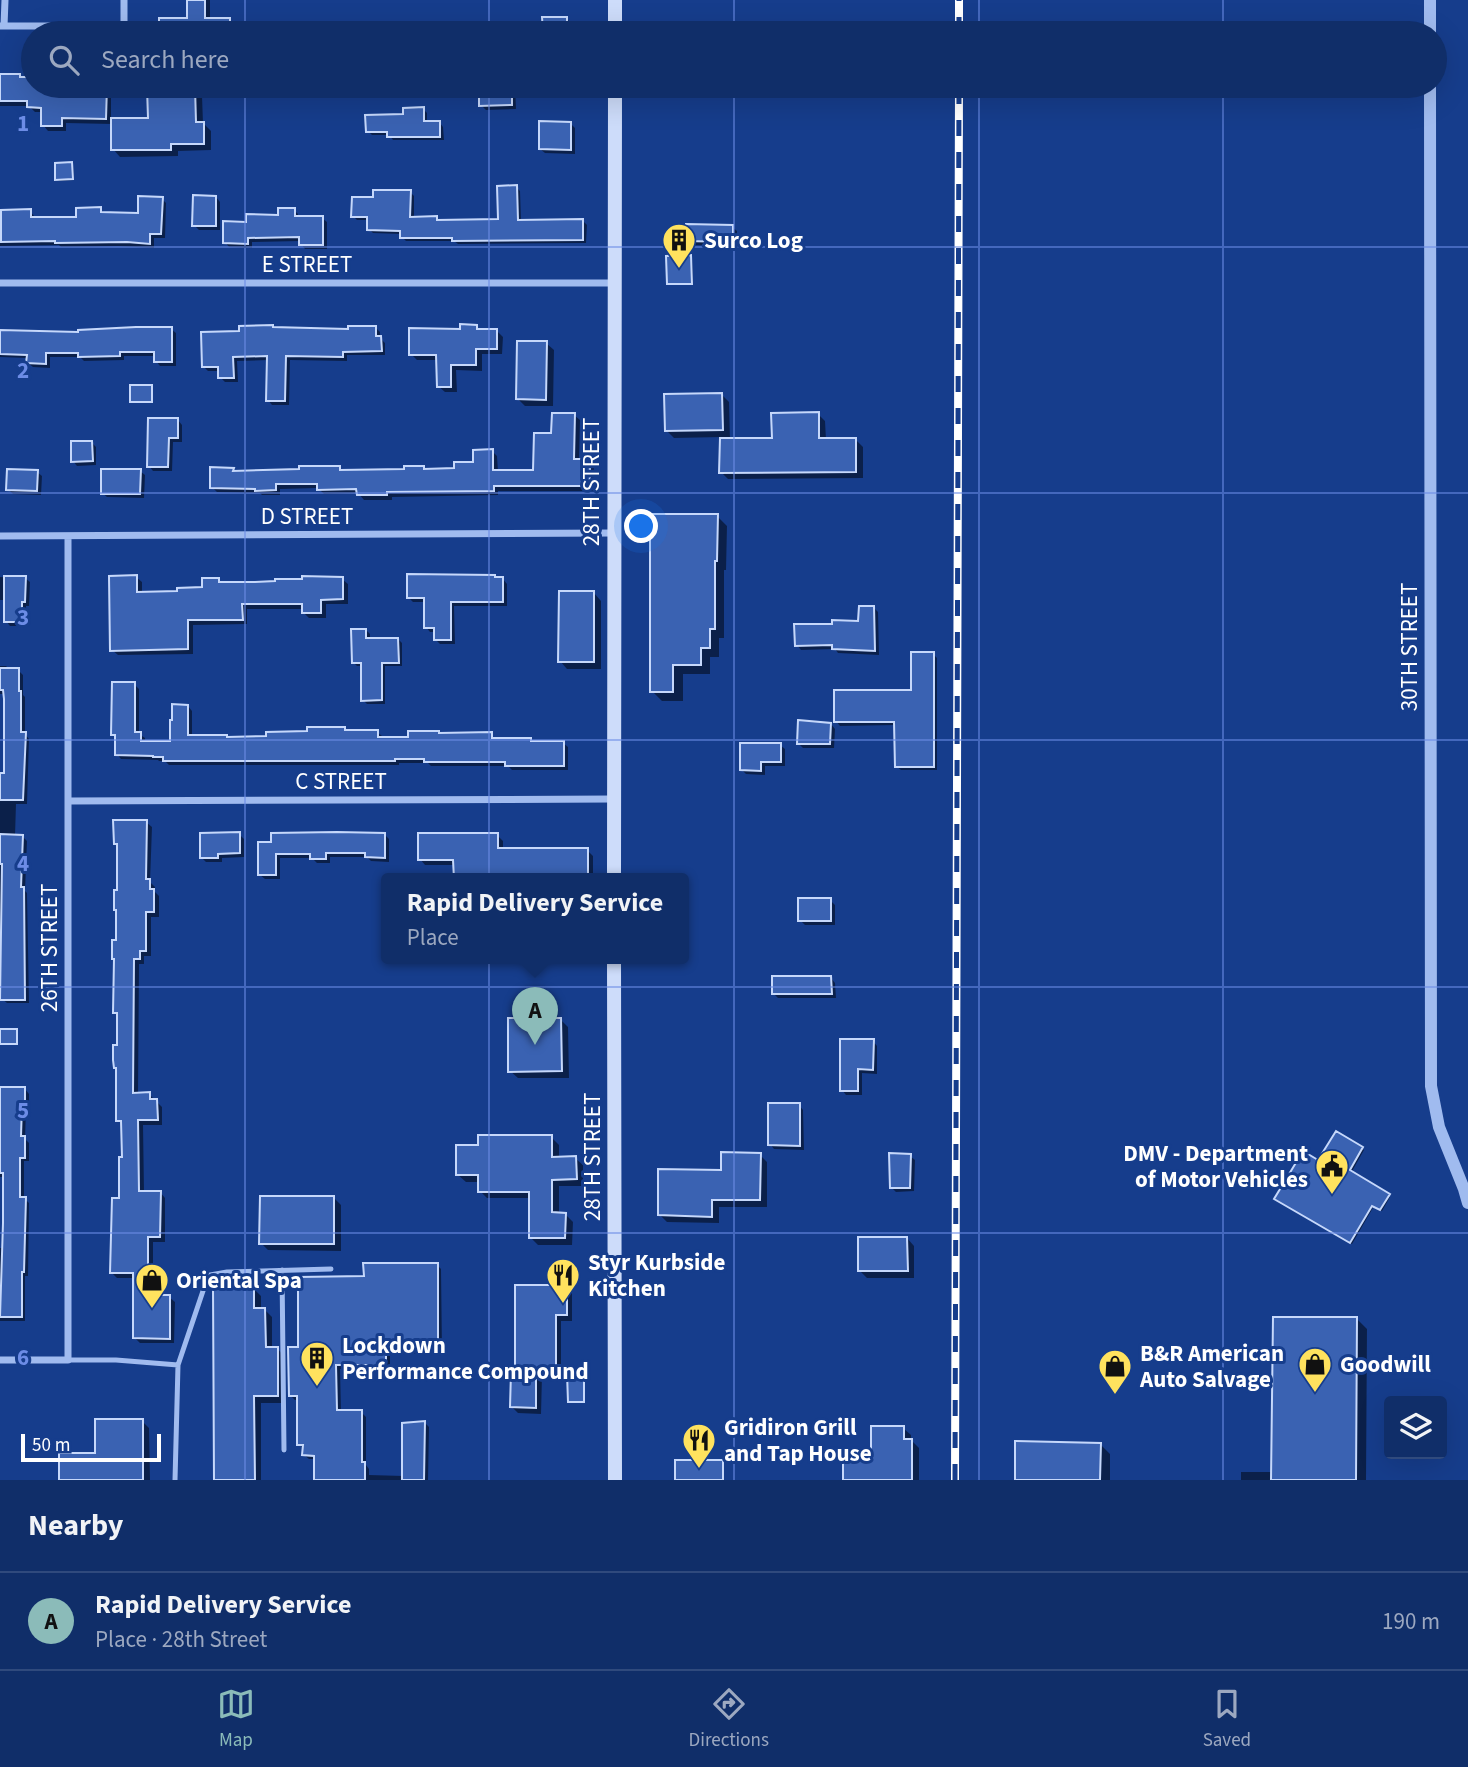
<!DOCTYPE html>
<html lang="en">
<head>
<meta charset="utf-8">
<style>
  body { margin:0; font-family:"Source Sans 3",sans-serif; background:#1e3a71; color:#f1f3f6 }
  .controls { position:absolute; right:21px; bottom:21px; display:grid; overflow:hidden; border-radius:7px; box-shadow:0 7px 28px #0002 }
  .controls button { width:63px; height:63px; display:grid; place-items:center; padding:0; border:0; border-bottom:2px solid #304a7d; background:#102e69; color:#f1f3f6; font:35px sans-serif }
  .scale { position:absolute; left:21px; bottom:18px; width:140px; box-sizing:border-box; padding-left:7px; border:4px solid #fff; border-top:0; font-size:19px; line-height:24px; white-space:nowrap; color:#fff; -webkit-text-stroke:5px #163d8c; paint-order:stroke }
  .you { position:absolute; left:642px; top:527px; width:24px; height:24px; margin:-18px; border:5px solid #fff; border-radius:50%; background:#1a73e8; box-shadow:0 0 0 10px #1a73e833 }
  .badge { display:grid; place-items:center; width:46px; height:46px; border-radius:50%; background:#8bbbb9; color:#111; font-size:23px; font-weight:700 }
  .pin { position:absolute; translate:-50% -58px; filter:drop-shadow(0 2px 4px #0008) }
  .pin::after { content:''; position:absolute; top:37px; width:24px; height:21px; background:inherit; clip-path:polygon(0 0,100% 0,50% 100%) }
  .popup { position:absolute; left:381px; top:873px; width:308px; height:91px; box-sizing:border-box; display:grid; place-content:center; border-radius:7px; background:#102e69; filter:drop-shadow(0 2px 5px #0005); font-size:23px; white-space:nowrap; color:#9ca8c0 }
  .popup b { font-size:26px; color:#f1f3f6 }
  .popup::after { content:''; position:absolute; left:50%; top:100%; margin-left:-14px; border:14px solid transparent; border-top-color:#102e69 }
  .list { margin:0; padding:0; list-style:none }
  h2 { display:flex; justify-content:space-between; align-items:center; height:91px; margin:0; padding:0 28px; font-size:30px }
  h2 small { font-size:23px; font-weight:400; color:#9ca8c0 }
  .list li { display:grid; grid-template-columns:46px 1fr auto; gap:21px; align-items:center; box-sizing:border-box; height:98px; padding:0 28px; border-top:2px solid #304a7d }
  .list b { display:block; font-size:26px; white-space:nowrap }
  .list p { margin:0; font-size:23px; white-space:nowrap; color:#9ca8c0 }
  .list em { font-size:23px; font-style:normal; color:#9ca8c0 }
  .icon { flex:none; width:38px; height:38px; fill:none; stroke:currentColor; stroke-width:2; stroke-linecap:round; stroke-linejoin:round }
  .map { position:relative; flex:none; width:1468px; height:1480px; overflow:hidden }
  .search { position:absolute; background:#102e69; box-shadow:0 7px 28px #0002; left:21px; right:21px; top:21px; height:77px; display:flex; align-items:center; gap:18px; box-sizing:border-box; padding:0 24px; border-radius:38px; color:#9ca8c0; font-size:26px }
  .sheet { height:189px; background:#102e69 }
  nav { display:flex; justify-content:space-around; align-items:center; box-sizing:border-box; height:98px; border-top:2px solid #304a7d; background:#102e69; font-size:19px; color:#9ca8c0 }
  nav a { display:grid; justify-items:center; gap:4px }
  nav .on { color:#8bbbb9 }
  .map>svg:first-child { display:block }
  .shadow { fill:#0007 }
  .building { fill:#3a62b2; stroke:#c6d8fb; stroke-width:2 }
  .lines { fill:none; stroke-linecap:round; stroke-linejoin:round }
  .service { stroke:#a0bbef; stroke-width:5 }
  .minor { stroke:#a0bbef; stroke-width:7 }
  .tertiary { stroke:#a0bbef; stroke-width:12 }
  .secondary { stroke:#cddcfa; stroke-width:14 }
  .rail-casing { stroke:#fff; stroke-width:8 }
  .rail { stroke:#163d8c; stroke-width:5; stroke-dasharray:16; stroke-linecap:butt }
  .grid { fill:none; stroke:#6c8ce6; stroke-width:2; stroke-opacity:0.55 }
  .labels { text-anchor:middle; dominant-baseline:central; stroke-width:6; stroke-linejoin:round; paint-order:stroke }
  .poi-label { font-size:23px; font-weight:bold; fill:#fff; stroke:#163d8c; text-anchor:start }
  .street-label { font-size:23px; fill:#fff; stroke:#163d8c }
  .grid-label { font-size:23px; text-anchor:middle; font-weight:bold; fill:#6c8ce6; stroke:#163d8c; stroke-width:6; stroke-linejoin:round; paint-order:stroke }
</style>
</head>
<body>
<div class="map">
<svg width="1468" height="1480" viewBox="0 0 1468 1480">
  <rect width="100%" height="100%" fill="#163d8c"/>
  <path class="shadow" d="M 188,0 L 210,0 L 210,20 L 229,20 L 235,26 L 235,28 L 281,27 L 286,32 L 381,33 L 381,28 L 410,29 L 415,33 L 160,33 L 160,20 L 189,20 Z
    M 566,18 L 571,23 L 571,33 L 544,33 L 544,19 Z
    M 447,29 L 504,30 L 508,33 L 447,33 Z
    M 0,76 L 19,76 L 22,78 L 33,79 L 33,86 L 111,86 L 111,120 L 150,119 L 195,89 L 202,96 L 203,123 L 211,131 L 211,150 L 178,151 L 178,156 L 120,157 L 113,149 L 112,124 L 66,123 L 66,131 L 48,131 L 43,125 L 43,112 L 35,112 L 29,106 L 0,106 Z
    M 481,86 L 515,86 L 516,109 L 486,110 L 481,105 Z
    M 423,109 L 427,113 L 427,123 L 440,123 L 443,127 L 444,140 L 393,140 L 389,135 L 372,135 L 368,131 Z
    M 570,123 L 575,128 L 575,154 L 545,153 L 540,149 Z
    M 71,164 L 73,166 L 74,180 L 59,181 L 57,179 Z
    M 516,187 L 520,191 L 521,221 L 583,221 L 587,225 L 586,243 L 458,244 L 454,241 L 406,241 L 402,237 L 402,234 L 373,233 L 369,229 L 369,220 L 357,220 L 353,216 L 375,199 L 410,192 L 414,196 L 414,218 L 436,218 L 440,222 L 500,220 Z
    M 216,197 L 220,202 L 220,230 L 199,230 L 194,225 Z
    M 162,199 L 166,203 L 165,238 L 154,238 L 154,248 L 118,246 L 61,247 L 59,245 L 0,246 L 0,212 L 30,211 L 34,216 L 35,219 L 77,218 L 100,209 L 105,214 L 139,215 Z
    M 294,210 L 298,214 L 298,218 L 322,218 L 327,222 L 327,249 L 305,249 L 301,244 L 301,241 L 252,242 L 252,248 L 229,247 L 225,242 L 248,224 L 280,216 Z
    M 732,227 L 737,231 L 737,246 L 692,245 L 687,241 Z
    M 690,257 L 692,259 L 693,285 L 670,285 L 669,284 Z
    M 476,326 L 480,331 L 497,331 L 503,337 L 502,354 L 482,354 L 482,371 L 456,370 L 457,392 L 445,392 L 438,386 L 438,360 L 417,360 L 411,354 Z
    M 375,327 L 380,332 L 380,338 L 385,343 L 385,355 L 347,355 L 347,361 L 290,360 L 289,405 L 272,405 L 268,400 L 268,360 L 237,361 L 238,382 L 225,382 L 220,377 L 220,371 L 208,371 L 203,366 L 203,334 L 350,331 Z
    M 171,329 L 176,333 L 176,366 L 160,366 L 156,361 L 156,356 L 124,356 L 124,360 L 84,361 L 80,357 L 50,357 L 50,368 L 33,367 L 28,363 L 28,358 L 0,357 L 0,332 L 79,333 Z
    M 546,343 L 554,350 L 553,406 L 525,406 L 518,399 Z
    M 151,387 L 153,388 L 153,403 L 134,403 L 132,401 Z
    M 721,394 L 729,402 L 730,440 L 774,440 L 818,414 L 825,421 L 826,440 L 856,440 L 863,447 L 863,478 L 728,479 L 721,472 L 722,437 L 674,438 L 666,430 Z
    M 574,415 L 580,420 L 579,461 L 589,461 L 594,466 L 594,491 L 498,491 L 498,495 L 392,497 L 392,500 L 364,500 L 358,493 L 324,494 L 318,488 L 280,489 L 280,495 L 262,495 L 260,493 L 217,492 L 212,487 L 233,470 L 236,473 L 339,467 L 344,472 L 423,468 L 426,471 L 456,470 L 475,463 L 492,451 L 497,456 L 498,472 L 535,472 L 553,435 Z
    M 178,420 L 182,425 L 182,442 L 173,442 L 172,471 L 153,471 L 149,466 Z
    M 92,443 L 96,447 L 96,465 L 77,466 L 73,461 Z
    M 140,471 L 145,475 L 144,498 L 107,497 L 102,493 Z
    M 37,472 L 42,476 L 41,495 L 13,494 L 8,489 Z
    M 717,516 L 727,526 L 726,570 L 724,570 L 724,638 L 719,638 L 719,657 L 710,657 L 710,674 L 683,674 L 683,701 L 662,701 L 652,691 Z
    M 0,577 L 25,578 L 30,582 L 29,606 L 26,606 L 26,626 L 10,626 L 6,621 L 6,600 L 0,600 Z
    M 136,577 L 142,582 L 142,594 L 204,589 L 218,580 L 222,584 L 342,579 L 348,584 L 348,604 L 326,604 L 326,618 L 309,618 L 304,613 L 304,609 L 247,609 L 247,624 L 193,625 L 193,654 L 118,655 L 112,650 Z
    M 503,579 L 507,584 L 507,606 L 454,606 L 455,644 L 440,644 L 436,640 L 436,632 L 430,632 L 426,627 L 426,602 L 413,602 L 408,597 Z
    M 594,593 L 601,601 L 601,669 L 567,669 L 560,661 Z
    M 874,608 L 878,612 L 879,655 L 838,653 L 835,649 L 801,650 L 797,645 L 834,626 L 860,623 Z
    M 366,630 L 370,634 L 370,640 L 398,639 L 402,643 L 402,666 L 385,666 L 385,704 L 367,704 L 363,700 L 363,666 L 357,666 L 353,662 Z
    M 933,654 L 937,658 L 937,770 L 901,770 L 896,766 L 896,725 L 840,726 L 836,721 L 913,692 Z
    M 0,666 L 6,666 L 10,670 L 18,670 L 23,675 L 23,695 L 25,697 L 25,734 L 29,739 L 27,804 L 16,804 L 15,836 L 22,836 L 27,841 L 25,891 L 27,893 L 29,1003 L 7,1003 L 2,999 L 0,952 L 0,775 L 5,775 L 5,694 L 0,694 Z
    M 134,684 L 139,689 L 139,734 L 145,738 L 145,743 L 171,743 L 188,706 L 192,711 L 192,736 L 228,739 L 267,738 L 344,729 L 347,732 L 377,732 L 382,736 L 382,739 L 410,739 L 439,733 L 441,735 L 491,734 L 495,739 L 531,740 L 534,743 L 563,743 L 568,747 L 568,770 L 512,770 L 508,766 L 431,766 L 428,763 L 399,763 L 399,765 L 169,765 L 165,761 L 159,761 L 158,760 L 121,759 L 117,754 L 117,738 L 113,734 Z
    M 831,724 L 835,729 L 834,748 L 803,748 L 798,743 Z
    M 780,745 L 785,749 L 785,766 L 765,766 L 765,775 L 746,774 L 742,770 Z
    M 146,822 L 152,827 L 150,882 L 155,887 L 155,892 L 159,896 L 159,917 L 151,917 L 151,956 L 144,956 L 144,964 L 139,964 L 138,1094 L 149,1094 L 162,1107 L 162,1125 L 143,1125 L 144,1192 L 160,1192 L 165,1198 L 165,1242 L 153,1242 L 153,1297 L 169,1297 L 175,1302 L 174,1343 L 140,1343 L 135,1338 L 135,1278 L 117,1278 L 111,1272 L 124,1159 L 123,1125 L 118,1120 L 117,1069 L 115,1067 L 119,1047 L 118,1016 L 115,1013 L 118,942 L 119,847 L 115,843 Z
    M 239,834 L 244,839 L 244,857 L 222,858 L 222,862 L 206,862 L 201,857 Z
    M 385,835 L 389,839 L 389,862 L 371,861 L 367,857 L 330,857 L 330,863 L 317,863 L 312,858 L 280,858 L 280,879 L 265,879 L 260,875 L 260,843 Z
    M 497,835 L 503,841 L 503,850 L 587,850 L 593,856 L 593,879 L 455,879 L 455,865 L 425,865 L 420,859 Z
    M 830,900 L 835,905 L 835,925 L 805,925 L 800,920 Z
    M 831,978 L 835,983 L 836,998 L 778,998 L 773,993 Z
    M 561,1020 L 568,1027 L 569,1078 L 518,1078 L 510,1071 Z
    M 873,1041 L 877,1046 L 877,1074 L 862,1073 L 862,1095 L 846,1095 L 842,1090 Z
    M 25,1089 L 29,1094 L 29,1109 L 26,1109 L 25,1139 L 29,1143 L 29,1161 L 24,1161 L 24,1198 L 29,1203 L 28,1276 L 25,1276 L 25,1321 L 0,1321 L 0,1248 L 4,1248 L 5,1177 L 0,1177 L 0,1110 Z
    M 799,1105 L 803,1110 L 804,1150 L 774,1149 L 770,1144 Z
    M 1336,1133 L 1364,1150 L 1351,1173 L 1390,1197 L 1382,1211 L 1374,1206 L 1352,1244 L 1278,1201 L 1319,1163 Z
    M 551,1137 L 559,1145 L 559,1158 L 575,1158 L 583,1165 L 583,1186 L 559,1186 L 559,1214 L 565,1214 L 573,1222 L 572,1245 L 538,1245 L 530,1237 L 531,1198 L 487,1198 L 480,1191 L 480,1182 L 466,1182 L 458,1175 L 480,1146 Z
    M 760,1155 L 767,1162 L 767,1207 L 719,1207 L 719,1223 L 667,1222 L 660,1215 L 723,1171 Z
    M 910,1156 L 915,1160 L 914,1191 L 896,1192 L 891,1187 Z
    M 334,1198 L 341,1205 L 341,1251 L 268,1250 L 261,1243 Z
    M 907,1238 L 914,1246 L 914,1278 L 867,1278 L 860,1271 Z
    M 437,1265 L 441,1269 L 442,1353 L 390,1354 L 390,1369 L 340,1369 L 341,1412 L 361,1412 L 366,1417 L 366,1465 L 369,1469 L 369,1475 L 404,1476 L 425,1423 L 429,1427 L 428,1480 L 316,1480 L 316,1459 L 309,1459 L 304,1455 L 304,1449 L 299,1444 L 299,1400 L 295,1400 L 290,1395 L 299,1348 L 365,1278 Z
    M 566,1286 L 572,1293 L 572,1321 L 561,1321 L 561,1376 L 542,1376 L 541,1414 L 518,1413 L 512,1407 L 517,1374 Z
    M 253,1288 L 261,1296 L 261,1310 L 265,1310 L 272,1317 L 272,1348 L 277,1348 L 284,1356 L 285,1403 L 261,1403 L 261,1480 L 216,1480 Z
    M 1357,1319 L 1367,1329 L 1366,1480 L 1241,1480 L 1241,1472 L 1273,1472 Z
    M 583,1374 L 585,1376 L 585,1403 L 571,1403 L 569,1401 Z
    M 142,1421 L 149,1428 L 150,1480 L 60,1480 Z
    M 903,1428 L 911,1435 L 911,1440 L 919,1448 L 919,1480 L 845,1480 L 872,1458 Z
    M 1100,1444 L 1110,1454 L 1110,1480 L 1016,1480 Z"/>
  <path class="building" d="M 187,0 L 205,0 L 205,18 L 230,18 L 230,33 L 159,33 L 159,18 L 187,18 Z
    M 542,17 L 567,17 L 567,33 L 543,33 Z
    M 0,74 L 20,74 L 20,77 L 33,77 L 33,86 L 107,86 L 106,119 L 62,118 L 62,126 L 41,126 L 41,108 L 27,107 L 27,101 L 0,101 Z
    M 479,86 L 512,86 L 512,105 L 479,106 Z
    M 195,87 L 196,122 L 204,122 L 204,144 L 171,144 L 171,150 L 111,150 L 111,118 L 148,118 L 147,88 Z
    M 424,107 L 424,121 L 440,121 L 440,137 L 387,137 L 387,132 L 366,132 L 365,115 L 403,114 L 403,108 Z
    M 539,121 L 571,122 L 571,150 L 539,149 Z
    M 72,162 L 73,179 L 55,180 L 55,163 Z
    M 517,185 L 518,220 L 583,219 L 583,240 L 452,241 L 452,238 L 400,238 L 400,231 L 367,230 L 367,217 L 351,217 L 352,197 L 373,197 L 373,190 L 411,190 L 410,217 L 437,216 L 437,220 L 498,219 L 497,186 Z
    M 193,195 L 216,196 L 216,226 L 192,226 Z
    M 138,196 L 163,197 L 161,234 L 150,234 L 150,244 L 127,242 L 55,243 L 55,241 L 1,242 L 1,210 L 31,209 L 31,217 L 76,217 L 76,208 L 101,207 L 101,212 L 138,213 Z
    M 278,208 L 295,208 L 295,216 L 323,216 L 323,245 L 299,245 L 299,237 L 248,238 L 248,244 L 223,243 L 223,221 L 246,222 L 246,214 L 278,215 Z
    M 686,224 L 733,225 L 733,242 L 685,241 Z
    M 691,255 L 692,284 L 667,284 L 666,256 Z
    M 460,324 L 477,325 L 477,329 L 497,329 L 497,349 L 476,349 L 476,365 L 451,365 L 451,387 L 437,387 L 436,355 L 409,355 L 409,328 L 460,329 Z
    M 273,325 L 273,327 L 348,329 L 348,326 L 376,326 L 376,336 L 381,336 L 382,351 L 343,352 L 343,357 L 286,356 L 285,401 L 266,401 L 267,356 L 233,357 L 234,378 L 218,378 L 218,367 L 202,367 L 201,332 L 239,331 L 239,326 Z
    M 136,327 L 172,327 L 172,362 L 154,362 L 154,352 L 120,352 L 120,356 L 78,357 L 78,353 L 46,353 L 46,364 L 26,363 L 27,355 L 0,354 L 0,330 L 78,332 L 78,330 Z
    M 517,341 L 547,341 L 546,400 L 516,399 Z
    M 130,385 L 152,385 L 152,402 L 130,402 Z
    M 722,393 L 723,430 L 665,431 L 664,394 Z
    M 819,412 L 819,438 L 856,438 L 856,472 L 719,473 L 720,438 L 772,438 L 771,413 Z
    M 552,413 L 575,413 L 574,459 L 590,459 L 590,486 L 494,486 L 494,491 L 387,492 L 387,495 L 357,495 L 356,489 L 317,490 L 317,484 L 276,484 L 276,490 L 255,491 L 255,489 L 210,488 L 210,467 L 234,468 L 233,471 L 299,469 L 299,466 L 340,466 L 340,470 L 404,469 L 404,466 L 424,466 L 424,469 L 454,468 L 454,462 L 473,462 L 473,450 L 493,449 L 493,470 L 533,470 L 534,433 L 551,433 Z
    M 148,418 L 178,418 L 178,438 L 169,438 L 168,467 L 147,467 Z
    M 71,441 L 92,441 L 93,461 L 71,462 Z
    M 7,469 L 38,470 L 37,491 L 6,490 Z
    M 101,469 L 141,469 L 140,494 L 101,494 Z
    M 650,514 L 718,514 L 717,561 L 715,561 L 715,629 L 710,629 L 710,648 L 701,648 L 701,665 L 673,665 L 673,692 L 650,692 Z
    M 407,574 L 495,575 L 495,577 L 503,577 L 503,602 L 451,602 L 451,640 L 434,640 L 434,628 L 424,628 L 424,598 L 407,598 Z
    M 137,575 L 137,592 L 177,591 L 177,588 L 202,587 L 202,578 L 219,578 L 219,582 L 255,582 L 275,581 L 275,579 L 302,579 L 302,576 L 343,577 L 343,599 L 321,600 L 321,613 L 302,613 L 302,604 L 242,604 L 243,620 L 188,620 L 188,649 L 110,651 L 109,576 Z
    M 4,576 L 26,576 L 25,602 L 22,602 L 22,622 L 4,622 Z
    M 559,591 L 594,591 L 594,662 L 558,662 Z
    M 859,606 L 874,606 L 875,651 L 832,649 L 832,645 L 795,646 L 794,624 L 832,624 L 832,620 L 858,621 Z
    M 351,629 L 366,629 L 366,638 L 398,638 L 399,663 L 382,663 L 382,700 L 361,701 L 361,663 L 352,663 Z
    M 911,652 L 934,652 L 934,767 L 895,767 L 894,722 L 834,722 L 834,690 L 911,690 Z
    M 0,668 L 19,668 L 19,691 L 21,691 L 21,732 L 26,732 L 23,800 L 0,800 L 0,773 L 4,773 L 4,699 L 3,690 L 0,690 Z
    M 112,682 L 135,682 L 135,732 L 141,732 L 141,741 L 170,741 L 170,720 L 172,720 L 172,704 L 188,705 L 188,735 L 227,735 L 227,737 L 266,736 L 266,732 L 307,731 L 307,727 L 345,727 L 345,730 L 378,730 L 378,737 L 408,737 L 408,731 L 439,731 L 439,733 L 492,732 L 492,738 L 531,738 L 531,741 L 564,741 L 564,766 L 505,766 L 505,762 L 424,762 L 424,759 L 395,759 L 395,761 L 163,761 L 163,757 L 153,757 L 153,756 L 115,755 L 115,735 L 111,735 Z
    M 798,720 L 831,723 L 830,744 L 797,744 Z
    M 740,743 L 781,743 L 781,762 L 761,762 L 761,771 L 740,770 Z
    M 113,820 L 147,820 L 146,879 L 150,879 L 150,889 L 154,889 L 154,912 L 146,912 L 146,951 L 140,951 L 140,959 L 134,959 L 133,1093 L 150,1092 L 150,1099 L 157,1099 L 158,1120 L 138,1120 L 139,1191 L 161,1191 L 160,1237 L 148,1237 L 148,1295 L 170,1295 L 170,1339 L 133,1338 L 133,1273 L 110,1273 L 112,1198 L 119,1198 L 119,1157 L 122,1157 L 121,1121 L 116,1121 L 116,1068 L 114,1068 L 113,1060 L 113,1045 L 117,1045 L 117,1013 L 113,1013 L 114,959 L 112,959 L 112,940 L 116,940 L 116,910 L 114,910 L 114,890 L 117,890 L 117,844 L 114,844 Z
    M 240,832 L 240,853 L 218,854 L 218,858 L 200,858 L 200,833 Z
    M 337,832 L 385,833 L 385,858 L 365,857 L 365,853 L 326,853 L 326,859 L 310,859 L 310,854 L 276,854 L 276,875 L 258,875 L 258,842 L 271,842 L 271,833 Z
    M 418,833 L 498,833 L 498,848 L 588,848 L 588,879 L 454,879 L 453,860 L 418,860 Z
    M 0,834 L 23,835 L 21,887 L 24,887 L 25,1000 L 0,1000 L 2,864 L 0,864 Z
    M 798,898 L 831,898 L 831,921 L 798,921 Z
    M 772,976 L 831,976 L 832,994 L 772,994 Z
    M 508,1018 L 561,1018 L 562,1071 L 508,1072 Z
    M 0,1029 L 17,1029 L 17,1044 L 0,1044 Z
    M 840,1039 L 874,1039 L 873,1070 L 858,1069 L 858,1091 L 840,1091 Z
    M 0,1087 L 25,1087 L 25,1105 L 22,1105 L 21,1136 L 25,1136 L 25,1158 L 20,1158 L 20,1197 L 26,1197 L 24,1272 L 22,1272 L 22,1317 L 0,1317 L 3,1223 L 3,1173 L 0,1173 Z
    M 768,1103 L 800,1103 L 800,1146 L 768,1145 Z
    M 1336,1131 L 1363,1147 L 1350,1170 L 1390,1194 L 1380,1210 L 1372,1206 L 1350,1243 L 1274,1199 L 1303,1151 L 1318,1160 Z
    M 478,1135 L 552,1135 L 552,1157 L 576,1156 L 577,1179 L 552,1180 L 552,1212 L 566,1213 L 565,1238 L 529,1238 L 529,1192 L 478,1192 L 478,1175 L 456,1175 L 456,1145 L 478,1145 Z
    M 721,1152 L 761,1153 L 760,1200 L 712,1200 L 712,1217 L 658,1215 L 658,1169 L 721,1170 Z
    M 889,1153 L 911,1154 L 910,1188 L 890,1188 Z
    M 260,1196 L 334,1196 L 334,1244 L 259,1244 Z
    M 858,1237 L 907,1237 L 908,1271 L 858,1271 Z
    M 363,1263 L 438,1263 L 438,1349 L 386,1350 L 386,1365 L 336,1365 L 337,1410 L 362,1410 L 362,1462 L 365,1462 L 365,1480 L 314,1480 L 314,1456 L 302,1455 L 303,1445 L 297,1445 L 297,1396 L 289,1396 L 288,1347 L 298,1347 L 298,1277 L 364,1276 Z
    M 515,1285 L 567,1285 L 567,1315 L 556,1315 L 556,1370 L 536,1370 L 536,1408 L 510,1407 L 511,1372 L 515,1373 Z
    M 254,1286 L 254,1308 L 265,1308 L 266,1347 L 278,1347 L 278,1396 L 254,1396 L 255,1480 L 214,1480 L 213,1287 Z
    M 1273,1317 L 1357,1317 L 1356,1480 L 1271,1480 Z
    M 584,1372 L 584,1402 L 568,1402 L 567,1373 Z
    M 95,1419 L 143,1419 L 143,1480 L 59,1480 L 59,1453 L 95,1453 Z
    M 425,1421 L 424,1480 L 402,1480 L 402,1423 Z
    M 871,1426 L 904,1426 L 904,1439 L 912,1439 L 912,1480 L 843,1480 L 843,1456 L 871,1456 Z
    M 1015,1441 L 1101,1443 L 1100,1480 L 1015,1480 Z
    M 675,1460 L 723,1460 L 723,1480 L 675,1480 Z"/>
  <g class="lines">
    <path class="service" d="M 282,1270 L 284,1450
      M 68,1360 L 116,1360 L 178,1365
      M 175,1480 L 178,1365 L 204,1288 L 210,1275 L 227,1272 L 331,1269"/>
    <path class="minor" d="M 0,26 L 124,26 L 124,0
      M 4,26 L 5,0
      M 0,283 L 615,283
      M 0,536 L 614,533
      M 69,801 L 613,799
      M 0,1360 L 68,1360 L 68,536"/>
    <path class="tertiary" d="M 1430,33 L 1430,0
      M 1430,86 L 1431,1086 L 1439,1127 L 1464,1189 L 1468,1203"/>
    <path class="secondary" d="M 615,33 L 615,0
      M 614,879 L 615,86
      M 614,959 L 615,1480"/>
    <defs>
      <path id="rail" d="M 959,33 L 959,0
        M 955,1480 L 959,86"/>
    </defs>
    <use href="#rail" class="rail-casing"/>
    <use href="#rail" class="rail"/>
  </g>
  <path class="grid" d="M 245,0 L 245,33M 489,0 L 489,33M 734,0 L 734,33M 979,0 L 979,33M 1223,0 L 1223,33M 245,86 L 245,1480M 489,86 L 489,1480M 734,86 L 734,1480M 979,86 L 979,1480M 1223,86 L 1223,1480M 0,247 L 1468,247M 0,493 L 1468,493M 0,740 L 1468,740M 0,987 L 1468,987M 0,1233 L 1468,1233"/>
  <defs>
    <symbol id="building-pin" viewBox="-11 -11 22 30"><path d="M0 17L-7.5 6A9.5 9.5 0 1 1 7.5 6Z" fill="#ffe25e" stroke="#163d8c"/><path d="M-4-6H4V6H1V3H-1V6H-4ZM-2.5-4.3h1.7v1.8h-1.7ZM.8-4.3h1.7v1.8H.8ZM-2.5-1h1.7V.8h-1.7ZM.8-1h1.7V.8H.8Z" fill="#111"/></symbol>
    <symbol id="civic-pin" viewBox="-11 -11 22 30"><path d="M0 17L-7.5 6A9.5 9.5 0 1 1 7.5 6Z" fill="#ffe25e" stroke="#163d8c"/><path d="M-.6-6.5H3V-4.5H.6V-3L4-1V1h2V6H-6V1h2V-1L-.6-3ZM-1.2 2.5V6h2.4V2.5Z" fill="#111"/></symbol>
    <symbol id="restaurant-pin" viewBox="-11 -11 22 30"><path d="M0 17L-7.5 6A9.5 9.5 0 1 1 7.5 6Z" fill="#ffe25e" stroke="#163d8c"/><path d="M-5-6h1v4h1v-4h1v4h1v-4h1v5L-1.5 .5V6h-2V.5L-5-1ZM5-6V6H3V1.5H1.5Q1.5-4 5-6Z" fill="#111"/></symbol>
    <symbol id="shop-pin" viewBox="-11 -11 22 30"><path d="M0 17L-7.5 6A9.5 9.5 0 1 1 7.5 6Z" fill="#ffe25e" stroke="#163d8c"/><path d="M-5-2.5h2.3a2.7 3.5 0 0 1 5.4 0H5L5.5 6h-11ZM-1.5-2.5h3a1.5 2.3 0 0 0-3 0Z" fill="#111"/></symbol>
  </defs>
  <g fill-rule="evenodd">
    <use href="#building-pin" x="660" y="221" width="38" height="52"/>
    <use href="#civic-pin" x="1313" y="1147" width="38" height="52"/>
    <use href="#restaurant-pin" x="544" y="1256" width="38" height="52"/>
    <use href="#shop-pin" x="133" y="1261" width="38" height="52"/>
    <use href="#building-pin" x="298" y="1339" width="38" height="52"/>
    <use href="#shop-pin" x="1296" y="1345" width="38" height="52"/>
    <use href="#shop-pin" x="1096" y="1347" width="38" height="52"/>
    <use href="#restaurant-pin" x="680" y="1421" width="38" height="52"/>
  </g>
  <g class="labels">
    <g class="poi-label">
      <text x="704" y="240">Surco Log</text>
      <text x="1308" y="1153" text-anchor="end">DMV - Department<tspan x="1308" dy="26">of Motor Vehicles</tspan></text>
      <text x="588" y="1262">Styr Kurbside<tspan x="588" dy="26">Kitchen</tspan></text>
      <text x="176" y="1280">Oriental Spa</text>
      <text x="342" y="1345">Lockdown<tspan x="342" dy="26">Performance Compound</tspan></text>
      <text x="1140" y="1353">B&amp;R American<tspan x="1140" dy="26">Auto Salvage</tspan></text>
      <text x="1340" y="1364">Goodwill</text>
      <text x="724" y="1427">Gridiron Grill<tspan x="724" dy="26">and Tap House</tspan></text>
    </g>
    <g class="street-label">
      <text x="307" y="264">E STREET</text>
      <text transform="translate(591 482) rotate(-90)">28TH STREET</text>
      <text x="307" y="516">D STREET</text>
      <text transform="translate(1409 647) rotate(-90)">30TH STREET</text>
      <text x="341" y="781">C STREET</text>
      <text transform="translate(49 948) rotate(-90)">26TH STREET</text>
      <text transform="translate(592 1157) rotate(-90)">28TH STREET</text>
    </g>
  </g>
  <g class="grid-label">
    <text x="23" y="131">1</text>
    <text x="23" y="378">2</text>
    <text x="23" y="625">3</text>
    <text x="23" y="871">4</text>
    <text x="23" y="1118">5</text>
    <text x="23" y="1365">6</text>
  </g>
</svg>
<div class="controls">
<button><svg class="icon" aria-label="layers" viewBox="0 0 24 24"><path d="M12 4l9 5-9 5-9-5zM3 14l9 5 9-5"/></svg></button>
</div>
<div class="scale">50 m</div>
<div class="you"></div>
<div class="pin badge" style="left:535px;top:1045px">A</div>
<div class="popup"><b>Rapid Delivery Service</b>Place</div>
<div class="search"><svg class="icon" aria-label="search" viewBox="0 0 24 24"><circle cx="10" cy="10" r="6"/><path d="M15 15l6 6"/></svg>Search here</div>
</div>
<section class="sheet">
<h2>Nearby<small></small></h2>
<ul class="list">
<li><span class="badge">A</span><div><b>Rapid Delivery Service</b><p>Place · 28th Street</p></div><em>190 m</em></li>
</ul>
</section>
<nav>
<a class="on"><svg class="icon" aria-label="map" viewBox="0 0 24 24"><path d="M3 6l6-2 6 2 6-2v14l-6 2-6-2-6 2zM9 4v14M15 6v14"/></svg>Map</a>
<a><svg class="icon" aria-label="directions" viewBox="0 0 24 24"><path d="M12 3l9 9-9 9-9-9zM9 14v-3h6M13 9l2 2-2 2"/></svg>Directions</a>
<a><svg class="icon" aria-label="saved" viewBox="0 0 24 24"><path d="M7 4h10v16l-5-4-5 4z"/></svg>Saved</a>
</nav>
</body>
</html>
